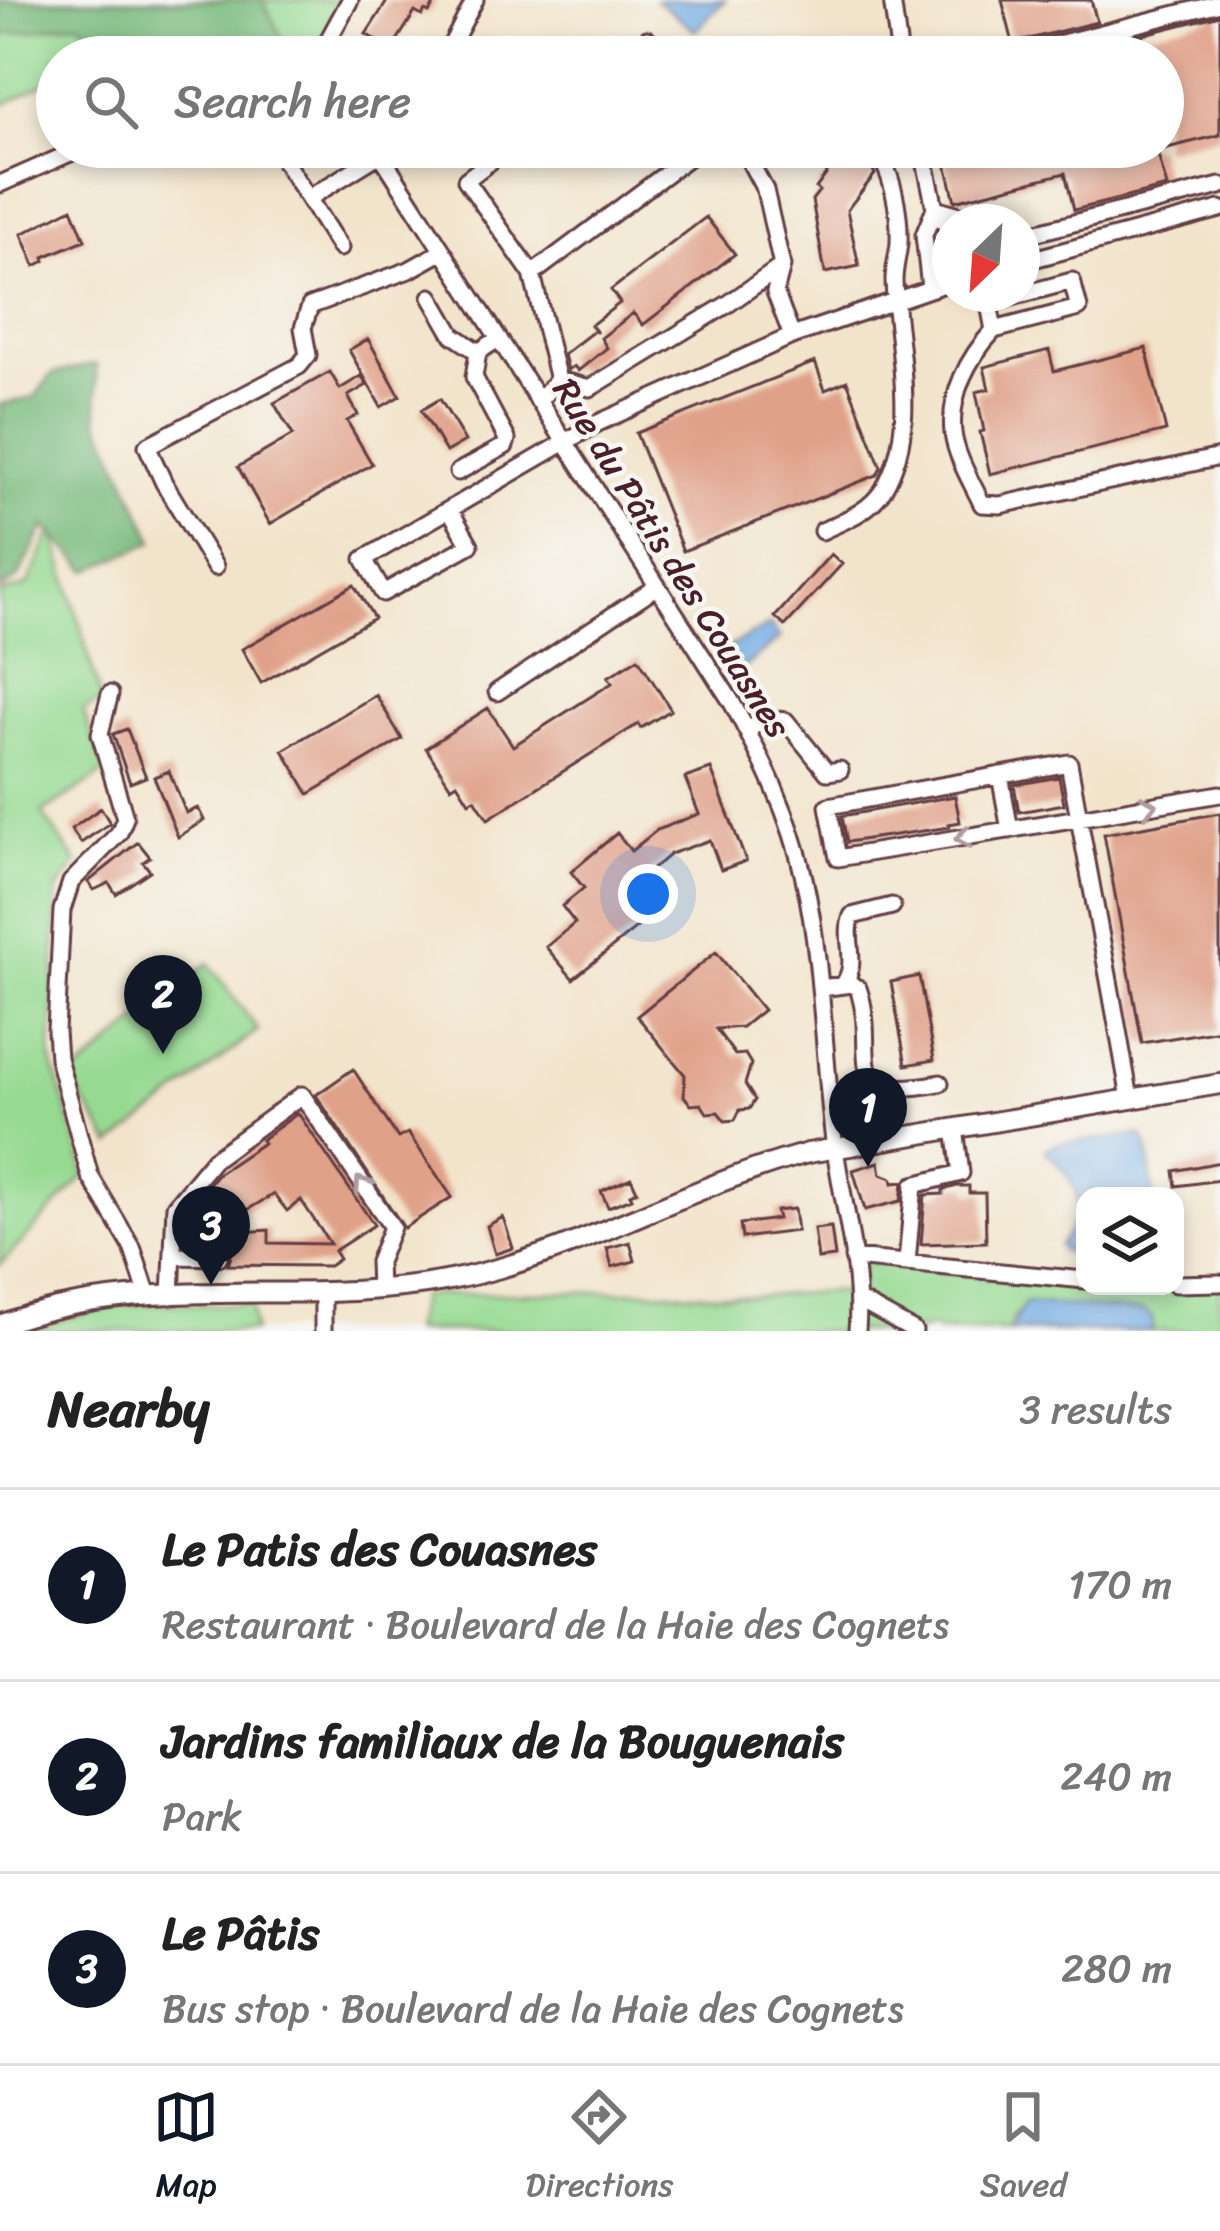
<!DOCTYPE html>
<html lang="en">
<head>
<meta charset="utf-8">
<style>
  body { margin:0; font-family:Sriracha,sans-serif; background:#f6f6f6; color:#222 }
  .controls { position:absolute; right:36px; bottom:36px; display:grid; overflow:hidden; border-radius:24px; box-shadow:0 6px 18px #0003 }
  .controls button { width:108px; height:108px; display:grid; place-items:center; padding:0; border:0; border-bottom:3px solid #e0e0e0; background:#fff; color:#222; font:60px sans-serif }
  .compass { position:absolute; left:932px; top:204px; width:108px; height:108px; border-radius:50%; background:#fff; box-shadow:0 6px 18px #0003; rotate:205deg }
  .you { position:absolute; left:648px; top:894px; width:42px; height:42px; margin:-30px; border:9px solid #fff; border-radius:50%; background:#1a73e8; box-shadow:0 0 0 18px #1a73e833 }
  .badge { display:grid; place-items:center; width:78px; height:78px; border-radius:50%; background:#111827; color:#fff; font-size:39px; font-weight:700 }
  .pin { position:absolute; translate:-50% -99px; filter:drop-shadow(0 3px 6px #0008) }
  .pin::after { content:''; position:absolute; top:63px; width:42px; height:36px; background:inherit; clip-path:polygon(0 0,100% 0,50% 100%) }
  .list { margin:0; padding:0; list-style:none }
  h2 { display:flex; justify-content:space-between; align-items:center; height:156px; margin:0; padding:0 48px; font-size:51px }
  h2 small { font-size:39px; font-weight:400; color:#767676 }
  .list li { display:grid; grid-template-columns:78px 1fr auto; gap:36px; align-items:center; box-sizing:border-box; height:192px; padding:0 48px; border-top:3px solid #e0e0e0 }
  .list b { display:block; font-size:45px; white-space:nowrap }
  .list p { margin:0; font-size:39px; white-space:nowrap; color:#767676 }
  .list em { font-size:39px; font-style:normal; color:#767676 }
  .icon { flex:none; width:66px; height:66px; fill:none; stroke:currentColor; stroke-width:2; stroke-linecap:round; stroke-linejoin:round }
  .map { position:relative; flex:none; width:1220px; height:1331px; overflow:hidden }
  .search { position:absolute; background:#fff; box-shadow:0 6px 18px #0003; left:36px; right:36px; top:36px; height:132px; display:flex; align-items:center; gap:30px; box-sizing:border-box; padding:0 42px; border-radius:66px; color:#767676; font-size:45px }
  .sheet { height:732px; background:#fff }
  nav { display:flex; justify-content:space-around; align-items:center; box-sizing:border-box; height:168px; border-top:3px solid #e0e0e0; background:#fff; font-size:33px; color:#767676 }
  nav a { display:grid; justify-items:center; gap:6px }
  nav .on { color:#111827 }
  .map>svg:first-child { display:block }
  .green { fill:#96da92; stroke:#707c5e; stroke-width:3 }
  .forest { fill:#78ba7c; stroke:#616c54; stroke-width:3 }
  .water { fill:#76ade5; stroke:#606688; stroke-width:3 }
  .building { fill:#e0a189 }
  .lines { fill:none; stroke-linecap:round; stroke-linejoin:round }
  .minor-casing { stroke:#633d43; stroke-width:21 }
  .major-casing { stroke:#633d43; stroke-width:24 }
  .minor { stroke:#fff; stroke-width:15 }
  .major { stroke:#fff; stroke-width:18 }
  .oneway { stroke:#ae9aa0 }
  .labels { text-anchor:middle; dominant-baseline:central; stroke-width:9; stroke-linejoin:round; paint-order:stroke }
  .street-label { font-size:36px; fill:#4a1f2b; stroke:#f6f6f2 }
</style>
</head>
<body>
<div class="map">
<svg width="1220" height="1331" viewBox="0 0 1220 1331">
  <rect width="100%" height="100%" fill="#f6f6f2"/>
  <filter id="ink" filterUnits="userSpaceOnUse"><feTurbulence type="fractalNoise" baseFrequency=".00833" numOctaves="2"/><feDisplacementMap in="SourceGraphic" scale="24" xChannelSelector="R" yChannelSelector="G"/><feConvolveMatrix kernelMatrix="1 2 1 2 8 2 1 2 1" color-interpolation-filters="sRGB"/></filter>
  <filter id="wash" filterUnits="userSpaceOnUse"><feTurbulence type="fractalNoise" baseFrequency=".004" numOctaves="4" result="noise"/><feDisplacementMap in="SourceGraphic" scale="48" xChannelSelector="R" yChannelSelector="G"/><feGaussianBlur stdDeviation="2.7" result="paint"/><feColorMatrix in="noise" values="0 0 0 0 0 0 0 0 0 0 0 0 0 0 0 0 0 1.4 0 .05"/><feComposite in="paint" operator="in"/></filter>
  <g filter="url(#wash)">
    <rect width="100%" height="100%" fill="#f2e4cb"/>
    <path class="green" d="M 0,0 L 350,0 L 331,34 L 309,57 L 57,57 L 57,76 L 0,107 Z
      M 53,529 L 101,700 L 83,711 L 105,772 L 42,813 L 77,863 L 57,891 L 51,1058 L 86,1174 L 0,1265 L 0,594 L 28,585 Z
      M 208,963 L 258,1030 L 112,1145 L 70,1079 Z
      M 859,1261 C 979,1274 1099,1295 1220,1281 L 1220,1331 L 1152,1331 L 1152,1319 L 1144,1311 L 1068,1307 L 1015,1316 L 1009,1331 L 938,1331 L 932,1327 L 917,1331 L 412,1331 L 421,1295 L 650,1291 L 753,1296 L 849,1291 L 861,1282 Z
      M 118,1304 L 251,1305 L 254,1331 L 22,1331 Z"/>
    <path class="forest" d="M 0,0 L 263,0 L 287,49 L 270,57 L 117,57 L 80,22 C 53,24 27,35 0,34 Z
      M 96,364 L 98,418 L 154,541 L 88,571 L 45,526 L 18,578 L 0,590 L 0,404 L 34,398 L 52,374 Z"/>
    <path class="water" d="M 656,0 L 725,0 L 695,31 Z
      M 770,625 L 780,638 L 735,675 L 719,652 Z
      M 1141,1135 L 1147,1144 L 1154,1196 L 1085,1196 L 1085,1251 L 1062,1251 L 1059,1245 C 1091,1206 1077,1180 1045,1150 L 1055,1144 Z
      M 1025,1303 L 1144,1311 L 1153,1319 L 1152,1331 L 1009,1331 Z"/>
    <g id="blocks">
      <path class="building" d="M 388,0 L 437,0 L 429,13 L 425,11 L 422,16 L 415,12 L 391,50 L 366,34 Z
        M 1002,0 L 1091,0 L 1097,22 L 1013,43 Z
        M 1220,15 L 1220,135 L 1163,149 L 1163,57 L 1096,57 L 1094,47 Z
        M 846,147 L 868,161 L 875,174 L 847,210 L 859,266 L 825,273 L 812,200 L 819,191 L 816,188 Z
        M 942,147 L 1156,147 L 1167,187 L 1074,210 L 1065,173 L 955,201 Z
        M 72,208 L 85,240 L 44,257 L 45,261 L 35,266 L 22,234 Z
        M 706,217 L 735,254 L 643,325 L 633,313 L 601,338 L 607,348 L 578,371 L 574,366 L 568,370 L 564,354 L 595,330 L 597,333 L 591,325 L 620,303 L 611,290 Z
        M 368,339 L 400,396 L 381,407 L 349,350 Z
        M 1146,348 L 1166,431 L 990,474 L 980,432 L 984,431 L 976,392 L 989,389 L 984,367 L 1049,350 L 1054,371 Z
        M 815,362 L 825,390 L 847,381 L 881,467 L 877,475 L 683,551 L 636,433 Z
        M 330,372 L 340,389 L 361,376 L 367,385 L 348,396 L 358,415 L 347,421 L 372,464 L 270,524 L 238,467 L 293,435 L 274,403 Z
        M 440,399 L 465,441 L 446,452 L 421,410 Z
        M 831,554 L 842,564 L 785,626 L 775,617 Z
        M 354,585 L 374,618 L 261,683 L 242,649 Z
        M 638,658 L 671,710 L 641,728 L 638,724 L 488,819 L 475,799 L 469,802 L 457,783 L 451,787 L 426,748 L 488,708 L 513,746 L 612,683 L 608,677 Z
        M 376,695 L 402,739 L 309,794 L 283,750 Z
        M 127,729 L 146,777 L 130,783 L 113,734 Z
        M 711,769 L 746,861 L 721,870 L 710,840 L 670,854 L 649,872 L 671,900 L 573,979 L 546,947 L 575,923 L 562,906 L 584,888 L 571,872 L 617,833 L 631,851 L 657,830 L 699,814 L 685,778 Z
        M 169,771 L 186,813 L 198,808 L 204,820 L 178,837 L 154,777 Z
        M 1059,777 L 1064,804 L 1019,812 L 1014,785 Z
        M 955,796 L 960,822 L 949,824 L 950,827 L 847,842 L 842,816 Z
        M 101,808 L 110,823 L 81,843 L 71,829 Z
        M 1220,813 L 1220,1030 L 1142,1043 L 1104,834 Z
        M 138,842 L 150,857 L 143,862 L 150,871 L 116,894 L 109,883 L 94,890 L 88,882 Z
        M 716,952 L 763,1010 L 742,1027 L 716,1029 L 735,1055 L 745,1054 L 751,1064 L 745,1084 L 755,1100 L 749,1109 L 740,1110 L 735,1120 L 725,1121 L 718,1112 L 707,1113 L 701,1104 L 691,1105 L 684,1096 L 685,1075 L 637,1016 Z
        M 919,976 L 934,1060 L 906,1065 L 891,982 Z
        M 353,1069 L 398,1138 L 408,1133 L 452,1197 L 404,1228 L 316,1095 Z
        M 298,1113 L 374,1225 L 334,1251 L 339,1259 L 329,1266 L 228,1265 L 231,1256 L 227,1243 L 244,1242 L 244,1232 L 269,1230 L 269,1243 L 330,1244 L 301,1200 L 287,1211 L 274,1194 L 230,1220 L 222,1219 L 203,1191 L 217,1174 L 263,1143 L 261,1140 Z
        M 879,1162 L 881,1174 L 892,1178 L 893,1183 L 903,1182 L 901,1201 L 865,1210 L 853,1170 Z
        M 1220,1162 L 1220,1180 L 1176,1186 L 1174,1171 Z
        M 631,1178 L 637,1191 L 630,1194 L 632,1198 L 608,1207 L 601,1191 Z
        M 957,1186 L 969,1186 L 969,1193 L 985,1193 L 986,1242 L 921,1244 L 925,1195 L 943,1194 L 943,1190 Z
        M 794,1209 L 797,1231 L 742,1238 L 740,1224 L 778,1219 L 776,1211 Z
        M 503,1217 L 513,1248 L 495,1254 L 487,1226 Z
        M 831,1227 L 835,1257 L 818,1259 L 814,1229 Z
        M 630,1242 L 635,1261 L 612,1267 L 607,1248 Z"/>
    </g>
  </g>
  <g filter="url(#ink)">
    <use href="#blocks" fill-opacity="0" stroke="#633d43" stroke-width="3"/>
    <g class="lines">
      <defs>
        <path id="minor" d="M 892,0 L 900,57
          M 290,57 L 325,50
          M 324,57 L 327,42 L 350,0
          M 445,57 L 475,0
          M 624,57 L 647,39 L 664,57
          M 1007,57 L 1220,3
          M 376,147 L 731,701 C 762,758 790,814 804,878 C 823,964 823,1053 834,1141 C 842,1204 862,1267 857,1331
          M 509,147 L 466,180 L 532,274 L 558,380 L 538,401
          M 742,147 L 765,190 L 782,266 L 775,292 L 792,336
          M 922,147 L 935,208 L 950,232
          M 276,148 L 340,248
          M 0,184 L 84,147
          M 309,198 L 380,154
          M 935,208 L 985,222
          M 1022,236 L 1220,186
          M 1022,262 L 1220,209
          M 532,274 L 702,147
          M 930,288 L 924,235 L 935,208
          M 987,294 L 994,330 L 1079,308 L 1072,281 L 989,303
          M 431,297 L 453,335 L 478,352
          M 994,330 C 968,358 949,394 953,433 C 956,457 972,483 982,504 L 1000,505 L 1220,457
          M 558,380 L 590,388 L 728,304 L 782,266
          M 458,472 L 505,446 L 507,439 L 474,377 L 478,352 L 498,339
          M 450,510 L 470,545 L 383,593 L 364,559 L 598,423 L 792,336 L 950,282
          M 822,531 C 845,520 869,512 883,490 C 921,427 896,346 894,280 C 894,268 898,255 899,243 C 900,214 893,167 872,147
          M 215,567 L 164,483 L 147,446 L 299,366 L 308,355 L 303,328 L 310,306 L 409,270 L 443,251
          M 497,692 L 656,587
          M 110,694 L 100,734 L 125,818 L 119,833 L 71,882 L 62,910 L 56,1031 L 58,1058 L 90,1176 L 132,1247 L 148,1296
          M 747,730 L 767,719 L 786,721 L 827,772 L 840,770
          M 1000,775 L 1010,830
          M 843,985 C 860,963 843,939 852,916 L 892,906
          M 821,988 L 851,984 L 858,988 C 881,1054 833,1103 940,1083
          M 1130,1099 C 1111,987 1089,875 1069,763 L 828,806 L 838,858 C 965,837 1093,816 1220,794
          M 174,1230 L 226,1231
          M 173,1256 L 219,1257
          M 853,1258 L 1085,1280
          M 907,1262 L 914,1185 L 961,1173 L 955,1129
          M 1175,1284 L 1220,1283
          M 323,1292 L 323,1331
          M 171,1296 L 175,1206 L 214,1159 L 302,1095 L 392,1227 L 378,1262 L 379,1289
          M 858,1300 L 914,1331"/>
        <path id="major" d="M 0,1325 C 142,1271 298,1308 445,1281 C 573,1258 683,1186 808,1153 L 1220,1084"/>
      </defs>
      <use href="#minor" class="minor-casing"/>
      <use href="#major" class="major-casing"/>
      <use href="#minor" class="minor"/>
      <use href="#major" class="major"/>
    </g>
    <defs><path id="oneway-chevron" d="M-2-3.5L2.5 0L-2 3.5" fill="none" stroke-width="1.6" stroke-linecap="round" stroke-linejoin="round" transform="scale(3)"/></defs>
    <g class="oneway">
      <use href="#oneway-chevron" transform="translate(1149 806) rotate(-10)"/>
      <use href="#oneway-chevron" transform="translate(963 838) rotate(171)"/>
      <use href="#oneway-chevron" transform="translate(362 1184) rotate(-124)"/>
    </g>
  </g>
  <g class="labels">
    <g class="street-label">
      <text transform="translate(672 558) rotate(58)">Rue du Pâtis des Couasnes</text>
    </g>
  </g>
</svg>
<div class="controls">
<button><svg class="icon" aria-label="layers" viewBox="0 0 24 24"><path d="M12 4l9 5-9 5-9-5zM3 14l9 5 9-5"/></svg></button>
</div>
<svg class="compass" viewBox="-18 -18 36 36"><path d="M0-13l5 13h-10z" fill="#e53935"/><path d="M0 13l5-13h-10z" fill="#767676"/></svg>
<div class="you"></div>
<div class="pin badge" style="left:868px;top:1167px">1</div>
<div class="pin badge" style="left:163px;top:1054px">2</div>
<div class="pin badge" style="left:211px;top:1285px">3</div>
<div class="search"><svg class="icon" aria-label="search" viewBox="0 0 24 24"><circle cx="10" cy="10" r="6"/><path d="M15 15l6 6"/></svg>Search here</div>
</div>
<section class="sheet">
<h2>Nearby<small>3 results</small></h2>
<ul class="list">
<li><span class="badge">1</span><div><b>Le Patis des Couasnes</b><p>Restaurant · Boulevard de la Haie des Cognets</p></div><em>170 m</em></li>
<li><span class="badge">2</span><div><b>Jardins familiaux de la Bouguenais</b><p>Park</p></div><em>240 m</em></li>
<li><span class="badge">3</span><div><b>Le Pâtis</b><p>Bus stop · Boulevard de la Haie des Cognets</p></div><em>280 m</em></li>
</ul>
</section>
<nav>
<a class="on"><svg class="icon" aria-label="map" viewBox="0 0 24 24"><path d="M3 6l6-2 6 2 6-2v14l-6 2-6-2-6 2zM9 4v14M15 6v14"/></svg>Map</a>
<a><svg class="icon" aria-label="directions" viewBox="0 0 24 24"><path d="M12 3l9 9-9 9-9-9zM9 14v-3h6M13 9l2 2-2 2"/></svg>Directions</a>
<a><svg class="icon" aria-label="saved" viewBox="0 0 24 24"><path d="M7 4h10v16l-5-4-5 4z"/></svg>Saved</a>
</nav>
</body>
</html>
